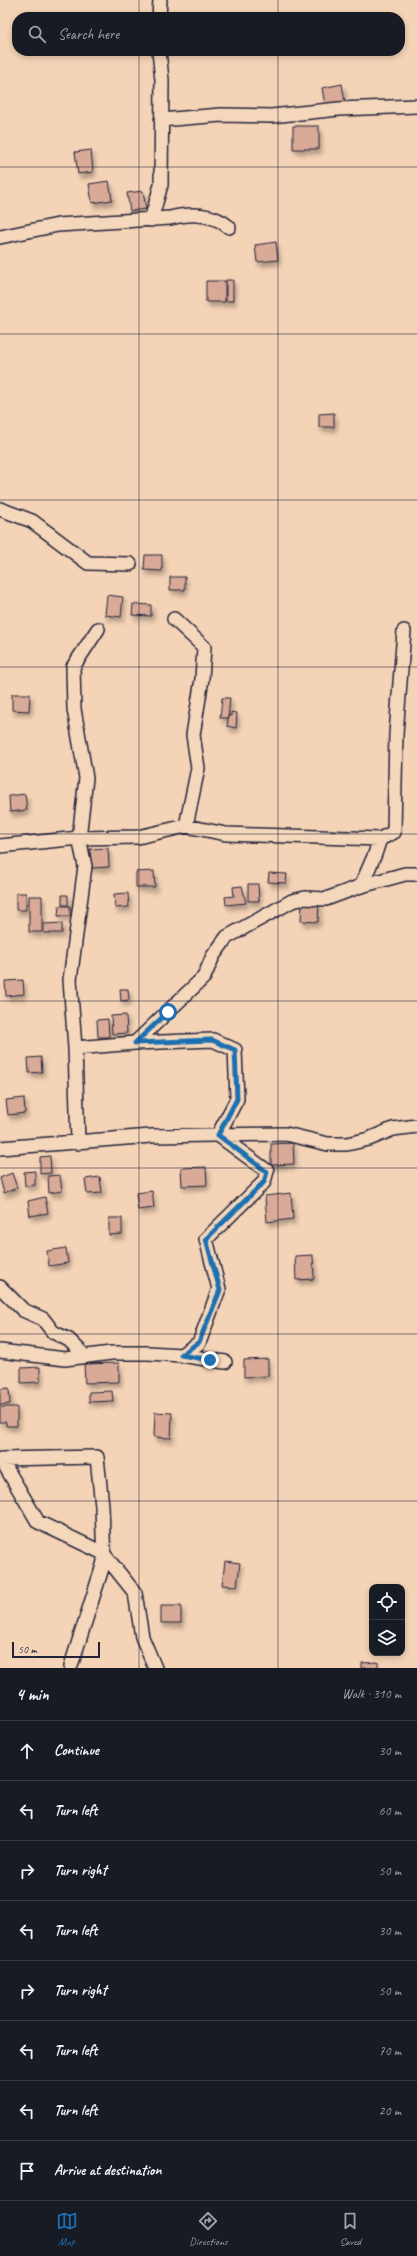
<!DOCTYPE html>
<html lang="en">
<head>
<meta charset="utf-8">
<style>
  body { margin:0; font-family:Caveat,sans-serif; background:#242831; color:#f1f3f6 }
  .controls { position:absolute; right:12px; bottom:12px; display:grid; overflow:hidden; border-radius:8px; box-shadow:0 2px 6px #0003 }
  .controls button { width:36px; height:36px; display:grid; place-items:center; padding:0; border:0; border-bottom:1px solid #363941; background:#171b24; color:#f1f3f6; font:20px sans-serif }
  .scale { position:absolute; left:12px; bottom:10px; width:88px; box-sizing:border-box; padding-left:4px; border:2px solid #22223b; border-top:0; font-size:11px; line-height:14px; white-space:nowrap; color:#22223b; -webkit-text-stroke:3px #f5d8bb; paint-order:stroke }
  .stop { position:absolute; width:12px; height:12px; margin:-9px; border:3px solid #1f6fb2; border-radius:50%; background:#fff }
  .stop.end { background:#1f6fb2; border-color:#fff; box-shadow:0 1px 4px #0008 }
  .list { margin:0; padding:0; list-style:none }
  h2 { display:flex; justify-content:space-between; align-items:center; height:52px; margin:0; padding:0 16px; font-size:17px }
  h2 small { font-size:13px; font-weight:400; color:#9ea1a6 }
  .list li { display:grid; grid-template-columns:26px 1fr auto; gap:12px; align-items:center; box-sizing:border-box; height:60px; padding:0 16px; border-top:1px solid #363941 }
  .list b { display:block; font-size:15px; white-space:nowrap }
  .list em { font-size:13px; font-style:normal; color:#9ea1a6 }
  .icon { flex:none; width:22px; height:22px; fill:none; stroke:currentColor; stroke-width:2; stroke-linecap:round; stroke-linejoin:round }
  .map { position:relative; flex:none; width:417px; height:1668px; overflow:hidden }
  .search { position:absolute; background:#171b24; box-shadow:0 2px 6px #0003; left:12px; right:12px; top:12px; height:44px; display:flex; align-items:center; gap:10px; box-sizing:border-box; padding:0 14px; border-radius:16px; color:#9ea1a6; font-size:15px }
  .sheet { height:532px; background:#171b24 }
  nav { display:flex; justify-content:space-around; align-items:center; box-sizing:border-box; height:56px; border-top:1px solid #363941; background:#171b24; font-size:11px; color:#9ea1a6 }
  nav a { display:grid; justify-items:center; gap:2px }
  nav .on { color:#1f6fb2 }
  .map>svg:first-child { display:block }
  .building { fill:#d8aa97; stroke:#22223b; filter:url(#shadow) }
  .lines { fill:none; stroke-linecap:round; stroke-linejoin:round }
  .minor-casing { stroke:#22223b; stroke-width:16 }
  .minor { stroke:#f5d8bb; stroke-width:13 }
  .route { stroke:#1f6fb2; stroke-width:5 }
  .grid { fill:none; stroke:#22223b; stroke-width:1; stroke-opacity:0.55 }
</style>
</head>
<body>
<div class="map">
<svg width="417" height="1668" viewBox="0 0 417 1668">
  <defs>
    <filter id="shadow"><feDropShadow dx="2.5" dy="4.5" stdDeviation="2" flood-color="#0004"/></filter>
  </defs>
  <rect width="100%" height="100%" fill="#f4d3b6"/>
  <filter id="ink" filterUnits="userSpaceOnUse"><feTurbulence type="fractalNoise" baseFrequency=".025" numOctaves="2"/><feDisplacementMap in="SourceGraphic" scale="8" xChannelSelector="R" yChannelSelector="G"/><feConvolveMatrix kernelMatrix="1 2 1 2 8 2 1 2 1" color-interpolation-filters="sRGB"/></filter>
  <g filter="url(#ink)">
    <path class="building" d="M 342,84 L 345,102 L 325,105 L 322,88 Z
      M 293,126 L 319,126 L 319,149 L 293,149 Z
      M 91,150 L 93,172 L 78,174 L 75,152 Z
      M 109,181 L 112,200 L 92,203 L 89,184 Z
      M 143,191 L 146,209 L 130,211 L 127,193 Z
      M 276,242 L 278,260 L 257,262 L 255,245 Z
      M 226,280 L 233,280 L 233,301 L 226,301 Z
      M 206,281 L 225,281 L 225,302 L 206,302 Z
      M 334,413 L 334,427 L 319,427 L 319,414 Z
      M 145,555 L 162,555 L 162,571 L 144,570 Z
      M 170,577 L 185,577 L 185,590 L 170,590 Z
      M 107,595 L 123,597 L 121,617 L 105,615 Z
      M 133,604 L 151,605 L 151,616 L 132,615 Z
      M 12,694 L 30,694 L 29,711 L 12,710 Z
      M 222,698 L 230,698 L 228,718 L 220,718 Z
      M 231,712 L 237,713 L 236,728 L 227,726 L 229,715 L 231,716 Z
      M 25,794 L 27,810 L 10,812 L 9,796 Z
      M 108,848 L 109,867 L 91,868 L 90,849 Z
      M 154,871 L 155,887 L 136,887 L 136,872 Z
      M 269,873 L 287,874 L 286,883 L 268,882 Z
      M 248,884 L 258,884 L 259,901 L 248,901 Z
      M 242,886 L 246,903 L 226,905 L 225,897 L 234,896 L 233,887 Z
      M 16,893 L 26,893 L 26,910 L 16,910 Z
      M 128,893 L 129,907 L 115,908 L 114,894 Z
      M 62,895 L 68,895 L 68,905 L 62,905 Z
      M 29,896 L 42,896 L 42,932 L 29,932 Z
      M 302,902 L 319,902 L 318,922 L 301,921 Z
      M 59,906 L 70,906 L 70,916 L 58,916 Z
      M 62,923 L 62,933 L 44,933 L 44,924 Z
      M 23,980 L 24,994 L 6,996 L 5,981 Z
      M 120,989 L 128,989 L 129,1000 L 121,1001 Z
      M 126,1015 L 127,1033 L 112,1034 L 111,1016 Z
      M 108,1019 L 109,1037 L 98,1037 L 97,1020 Z
      M 41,1057 L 42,1072 L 29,1073 L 28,1058 Z
      M 24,1098 L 25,1113 L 8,1115 L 6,1100 Z
      M 293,1143 L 294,1164 L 271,1165 L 271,1144 Z
      M 50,1156 L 51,1173 L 40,1174 L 40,1157 Z
      M 206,1167 L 207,1185 L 182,1186 L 181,1168 Z
      M 35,1171 L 35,1185 L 25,1186 L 24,1172 Z
      M 12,1173 L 17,1188 L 4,1193 L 0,1178 Z
      M 60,1175 L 62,1191 L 49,1193 L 48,1176 Z
      M 100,1177 L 102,1193 L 87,1194 L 85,1179 Z
      M 152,1191 L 154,1208 L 138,1210 L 136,1193 Z
      M 291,1193 L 293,1219 L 267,1222 L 265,1196 Z
      M 45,1197 L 48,1213 L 30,1216 L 28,1201 Z
      M 109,1218 L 122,1218 L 122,1234 L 109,1235 Z
      M 66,1248 L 68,1263 L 49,1266 L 47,1251 Z
      M 313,1255 L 314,1279 L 296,1280 L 295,1256 Z
      M 268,1359 L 268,1376 L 244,1377 L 244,1360 Z
      M 119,1363 L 119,1382 L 85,1383 L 84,1364 Z
      M 40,1367 L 40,1382 L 21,1383 L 21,1368 Z
      M 9,1388 L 10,1404 L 0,1405 L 0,1389 Z
      M 112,1391 L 113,1401 L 89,1402 L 89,1392 Z
      M 0,1407 L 17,1407 L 17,1426 L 6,1426 L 6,1422 L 0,1422 Z
      M 155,1412 L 172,1413 L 171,1438 L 154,1437 Z
      M 225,1561 L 240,1563 L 237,1586 L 222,1585 Z
      M 161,1606 L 181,1606 L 181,1623 L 161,1623 Z
      M 378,1662 L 378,1668 L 362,1668 L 362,1663 Z"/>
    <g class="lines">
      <defs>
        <path id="minor" d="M 159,17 L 160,0
          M 161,120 L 221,115 L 271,116 L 339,109 L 417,106
          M 151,220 L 161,185 L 162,80 L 159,51
          M 0,237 L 58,225 L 170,218 C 190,213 213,213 229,227
          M 0,509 L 32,521 L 88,563 L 130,564
          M 174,619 L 204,647 L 202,679 L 193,735 L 198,768 L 186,826
          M 0,846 L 79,838 L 138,837 L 186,826 L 226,834 L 380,839
          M 361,886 L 405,874 L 417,874
          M 135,1043 L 213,1040 L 235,1050 L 237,1099 L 218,1135 L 267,1171 L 264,1182 L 206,1239 L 219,1289 L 199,1343 L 181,1355
          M 75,1048 L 70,980 L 85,866 L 79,838 L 86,778 L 74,709 L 73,667 L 98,629
          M 78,1143 L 75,1048 L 135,1043 L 204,977 L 213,956 L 227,937 L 292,901 L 305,898 L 326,899 L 361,886 L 375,854 L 380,839 L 394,832 L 396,734 L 404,631
          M 0,1148 L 151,1136 L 286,1134 L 328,1144 L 347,1144 L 369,1139 L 393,1129 L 417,1126
          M 0,1287 L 23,1310 L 43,1319 L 53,1332 L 69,1340 L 85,1356
          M 0,1351 L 65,1359 L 111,1353 L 148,1353 L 181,1355 L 225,1362
          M 1,1459 L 97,1457 L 102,1506 L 104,1562 L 71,1666
          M 1,1459 L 38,1522 L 103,1553 L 135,1593 L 142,1637 L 155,1668"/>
      </defs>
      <use href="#minor" class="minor-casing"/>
      <use href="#minor" class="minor"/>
    </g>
  </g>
  <g class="lines" filter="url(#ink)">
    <path class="route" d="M 168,1012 L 135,1043 L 212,1040 L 235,1050 L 237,1099 L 218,1135 L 267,1172 L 264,1182 L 206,1239 L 220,1290 L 199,1342 L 181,1355 L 210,1360"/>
  </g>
  <path class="grid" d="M 139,0 L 139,17M 278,0 L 278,17M 139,51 L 139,1668M 278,51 L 278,1668M 0,167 L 417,167M 0,334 L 417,334M 0,500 L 417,500M 0,667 L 417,667M 0,834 L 417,834M 0,1001 L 417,1001M 0,1168 L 417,1168M 0,1334 L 417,1334M 0,1501 L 417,1501"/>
</svg>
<div class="controls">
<button><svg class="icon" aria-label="locate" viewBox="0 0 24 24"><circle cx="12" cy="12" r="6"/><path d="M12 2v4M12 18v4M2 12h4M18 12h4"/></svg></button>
<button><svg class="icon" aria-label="layers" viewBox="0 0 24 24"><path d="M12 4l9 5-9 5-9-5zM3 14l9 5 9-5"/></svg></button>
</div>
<div class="scale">50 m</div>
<div class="stop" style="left:168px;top:1012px"></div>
<div class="stop end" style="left:210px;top:1360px"></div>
<div class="search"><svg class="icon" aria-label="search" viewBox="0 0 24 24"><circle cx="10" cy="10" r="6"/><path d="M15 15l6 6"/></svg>Search here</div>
</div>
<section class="sheet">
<h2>4 min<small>Walk · 310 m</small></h2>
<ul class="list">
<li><svg class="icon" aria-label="ahead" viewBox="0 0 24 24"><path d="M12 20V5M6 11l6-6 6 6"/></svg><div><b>Continue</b></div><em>30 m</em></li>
<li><svg class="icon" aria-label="left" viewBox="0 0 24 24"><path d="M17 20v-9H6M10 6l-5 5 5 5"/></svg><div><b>Turn left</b></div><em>60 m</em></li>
<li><svg class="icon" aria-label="right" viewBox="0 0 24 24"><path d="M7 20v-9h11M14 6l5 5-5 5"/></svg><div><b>Turn right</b></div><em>50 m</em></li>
<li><svg class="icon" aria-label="left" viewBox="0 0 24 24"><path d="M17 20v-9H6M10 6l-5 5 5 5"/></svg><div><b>Turn left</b></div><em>30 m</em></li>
<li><svg class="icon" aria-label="right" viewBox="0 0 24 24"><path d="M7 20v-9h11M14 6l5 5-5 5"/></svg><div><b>Turn right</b></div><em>50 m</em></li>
<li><svg class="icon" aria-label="left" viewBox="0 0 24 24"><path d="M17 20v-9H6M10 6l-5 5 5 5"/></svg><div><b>Turn left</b></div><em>70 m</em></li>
<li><svg class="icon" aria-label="left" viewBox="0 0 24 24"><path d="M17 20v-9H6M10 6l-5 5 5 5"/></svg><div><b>Turn left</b></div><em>20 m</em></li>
<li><svg class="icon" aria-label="arrive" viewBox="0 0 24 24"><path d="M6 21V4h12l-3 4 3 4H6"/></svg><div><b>Arrive at destination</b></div></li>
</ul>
</section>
<nav>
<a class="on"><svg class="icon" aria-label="map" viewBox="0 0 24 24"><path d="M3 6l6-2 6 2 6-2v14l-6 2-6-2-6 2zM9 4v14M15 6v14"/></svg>Map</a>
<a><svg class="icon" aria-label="directions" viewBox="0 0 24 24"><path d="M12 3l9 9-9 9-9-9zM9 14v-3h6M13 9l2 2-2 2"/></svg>Directions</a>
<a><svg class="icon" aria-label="saved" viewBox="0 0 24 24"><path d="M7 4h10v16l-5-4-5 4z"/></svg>Saved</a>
</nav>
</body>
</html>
